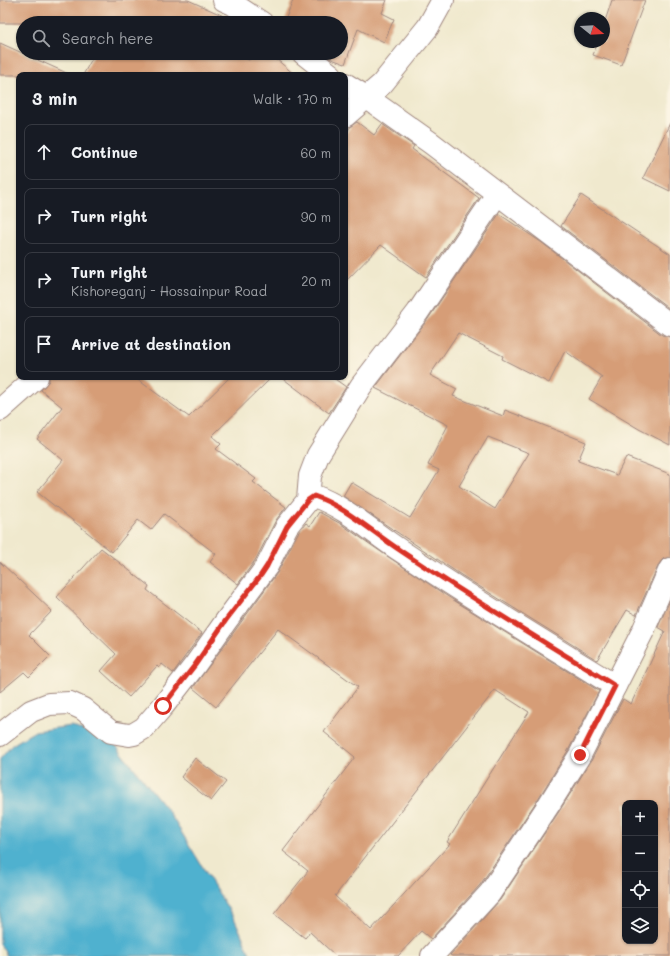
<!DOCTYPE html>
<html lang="en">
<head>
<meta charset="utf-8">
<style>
  body { margin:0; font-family:Mali,sans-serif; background:#20242c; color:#f1f3f6 }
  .controls { position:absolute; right:12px; bottom:12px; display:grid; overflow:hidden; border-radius:8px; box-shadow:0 1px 3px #0004 }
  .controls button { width:36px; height:36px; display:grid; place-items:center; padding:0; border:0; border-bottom:1px solid #363941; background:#171b24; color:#f1f3f6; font:20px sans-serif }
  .compass { position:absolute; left:574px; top:12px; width:36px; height:36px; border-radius:50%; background:#171b24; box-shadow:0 1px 3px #0004; rotate:108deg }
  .stop { position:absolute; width:12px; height:12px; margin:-9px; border:3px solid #d93025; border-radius:50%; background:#fff }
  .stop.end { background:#d93025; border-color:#fff; box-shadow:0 1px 4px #0008 }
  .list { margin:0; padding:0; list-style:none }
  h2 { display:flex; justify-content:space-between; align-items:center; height:52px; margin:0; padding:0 16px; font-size:17px }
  h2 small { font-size:13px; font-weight:400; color:#9ea1a6 }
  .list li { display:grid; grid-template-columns:26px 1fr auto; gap:12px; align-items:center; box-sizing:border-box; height:56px; margin:0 8px 8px; padding:0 8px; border:1px solid #363941; border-radius:8px }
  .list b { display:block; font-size:15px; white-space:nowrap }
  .list p { margin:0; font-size:13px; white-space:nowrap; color:#9ea1a6 }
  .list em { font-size:13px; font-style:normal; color:#9ea1a6 }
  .icon { flex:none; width:22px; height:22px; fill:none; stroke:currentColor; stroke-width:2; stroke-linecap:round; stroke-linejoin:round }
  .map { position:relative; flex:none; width:670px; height:956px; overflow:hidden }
  .search { position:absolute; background:#171b24; box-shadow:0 1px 3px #0004; left:16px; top:16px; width:332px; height:44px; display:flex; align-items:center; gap:10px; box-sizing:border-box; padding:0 14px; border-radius:22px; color:#9ea1a6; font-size:15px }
  .panel { position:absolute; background:#171b24; box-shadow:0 1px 3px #0004; left:16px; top:72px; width:332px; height:308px; border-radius:8px }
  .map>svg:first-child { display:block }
  .water { fill:#50b1cf; stroke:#4d687d }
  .building { fill:#d69d77; fill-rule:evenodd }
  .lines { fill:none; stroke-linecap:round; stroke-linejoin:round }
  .minor-casing { stroke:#9d847c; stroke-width:24 }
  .secondary-casing { stroke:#9d847c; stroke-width:24 }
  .minor { stroke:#fff; stroke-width:22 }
  .secondary { stroke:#fff; stroke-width:22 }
  .route { stroke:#d93025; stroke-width:5 }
</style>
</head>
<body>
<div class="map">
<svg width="670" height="956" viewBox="0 0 670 956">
  <rect width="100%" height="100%" fill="#fcf5e5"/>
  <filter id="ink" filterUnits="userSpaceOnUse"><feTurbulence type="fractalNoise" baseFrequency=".025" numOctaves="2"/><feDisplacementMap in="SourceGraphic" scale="8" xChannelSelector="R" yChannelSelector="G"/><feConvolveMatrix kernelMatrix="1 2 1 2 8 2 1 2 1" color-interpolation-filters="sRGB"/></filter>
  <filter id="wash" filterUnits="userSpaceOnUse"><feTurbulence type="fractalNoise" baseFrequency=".012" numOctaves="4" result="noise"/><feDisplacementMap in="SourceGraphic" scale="16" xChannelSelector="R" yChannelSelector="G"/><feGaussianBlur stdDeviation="0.9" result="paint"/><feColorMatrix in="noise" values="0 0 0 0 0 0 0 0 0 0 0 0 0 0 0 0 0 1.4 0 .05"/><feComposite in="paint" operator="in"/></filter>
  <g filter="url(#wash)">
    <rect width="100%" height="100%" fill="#f0e9ce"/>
    <path class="water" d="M 71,726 L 115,744 L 169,812 L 235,920 L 251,956 L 7,956 L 0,944 L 0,759 L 12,745 L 35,731 Z"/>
    <g id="blocks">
      <path class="building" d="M 0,0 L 188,0 L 226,17 L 223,23 L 0,23 Z
        M 293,0 L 387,0 L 382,13 L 394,19 L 384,42 L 358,29 L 345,64 L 329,58 L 323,53 L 341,53 L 341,23 L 284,23 Z
        M 612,0 L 645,0 L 621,65 L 593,55 L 598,42 L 604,42 L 604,24 Z
        M 0,43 L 71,75 L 0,75 Z
        M 95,53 L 234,53 L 249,60 L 255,53 L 269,53 L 295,75 L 83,75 Z
        M 357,122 L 374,135 L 382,124 L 414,146 L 412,149 L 479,198 L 426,277 L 381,245 L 345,282 L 345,135 L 351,126 Z
        M 670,123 L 670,191 L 643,178 Z
        M 581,195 L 670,254 L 670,309 L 561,226 Z
        M 499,214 L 541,242 L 662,335 L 670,337 L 670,445 L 639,429 L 589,399 L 602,377 L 565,351 L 549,383 L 502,359 L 503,356 L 458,333 L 430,375 L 457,389 L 453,396 L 503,416 L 505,410 L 586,442 L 578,461 L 617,475 L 626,457 L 670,474 L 670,557 L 663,559 L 659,564 L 636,615 L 627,610 L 597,660 L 461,575 L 343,496 L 351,482 L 410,518 L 439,470 L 428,465 L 448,425 L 375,388 L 428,319 ZM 488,437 L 529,453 L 495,509 L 459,486 Z
        M 49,377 L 134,377 L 189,417 L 230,377 L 272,377 L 212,436 L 221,444 L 216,449 L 256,479 L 253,482 L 286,507 L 276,520 L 256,559 L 238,584 L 210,562 L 216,554 L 164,514 L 151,530 L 138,520 L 112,552 L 37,492 L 63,460 L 37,439 L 62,407 L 41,390 L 49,381 Z
        M 281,377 L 332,377 L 346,387 L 329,413 Z
        M 319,512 L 341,524 L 384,554 L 447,596 L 599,691 L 569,749 L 538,799 L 480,885 L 431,939 L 421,931 L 398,956 L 336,956 L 310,932 L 305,938 L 274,914 L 308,871 L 283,851 L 355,757 L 324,732 L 358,687 L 278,629 L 216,707 L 193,688 L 277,573 L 298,533 L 306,523 L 310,526 ZM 495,690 L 529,712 L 447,842 L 450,844 L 371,930 L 335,896 Z
        M 101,548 L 149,586 L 147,590 L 202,633 L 173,673 L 162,664 L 159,668 L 157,666 L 129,697 L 101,671 L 116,654 L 57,597 Z
        M 0,562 L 52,611 L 29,635 L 50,656 L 29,677 L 24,672 L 0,692 Z
        M 670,600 L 670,956 L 452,956 L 450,955 L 500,900 L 558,813 L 591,761 L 623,699 L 631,704 L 665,631 L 658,627 ZM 625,803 L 655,803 L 655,941 L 625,941 Z
        M 195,758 L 226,782 L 211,801 L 181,777 Z"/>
    </g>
  </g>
  <g filter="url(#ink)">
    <use href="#blocks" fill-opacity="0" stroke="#9d847c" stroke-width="1"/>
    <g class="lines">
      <defs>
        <path id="minor" d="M 224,0 L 233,4 L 262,23
          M 303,53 L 331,75
          M 345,84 L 366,97 L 431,143 L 670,325
          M 345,116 L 382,84 L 428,27 L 443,0
          M 0,410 L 37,377
          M 308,500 L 310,476 L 318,455 L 328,439 L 361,386 L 418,312 L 497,194
          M 0,735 L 31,711 L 49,704 L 70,703 L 83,709 L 111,732 L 129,735 L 134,734 L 144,728 L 163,706 L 195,665 L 226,621 L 267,566 L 287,526 L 308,500 L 314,496 C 346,507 373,533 401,551 C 471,598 544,642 615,686"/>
        <path id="secondary" d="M 432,956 L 490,893 L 548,806 L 580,755 L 643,631 L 670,569"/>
      </defs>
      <use href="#minor" class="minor-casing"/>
      <use href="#secondary" class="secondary-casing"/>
      <use href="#minor" class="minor"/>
      <use href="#secondary" class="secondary"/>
    </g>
  </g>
  <g class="lines" filter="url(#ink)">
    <path class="route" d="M 163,706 L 195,665 L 226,620 L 261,575 L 267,566 L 287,526 L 308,500 L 314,496 C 346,507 373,533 401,551 C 471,598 544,642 615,686 L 580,755"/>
  </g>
</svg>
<div class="controls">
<button>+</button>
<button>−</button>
<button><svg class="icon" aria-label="locate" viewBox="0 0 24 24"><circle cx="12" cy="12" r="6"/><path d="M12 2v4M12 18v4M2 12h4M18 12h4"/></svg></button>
<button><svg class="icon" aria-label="layers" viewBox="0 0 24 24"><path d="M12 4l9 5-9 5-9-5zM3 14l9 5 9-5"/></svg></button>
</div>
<svg class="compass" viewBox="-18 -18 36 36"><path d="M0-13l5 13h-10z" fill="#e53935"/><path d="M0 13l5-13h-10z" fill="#9ea1a6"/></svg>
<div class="stop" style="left:163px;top:706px"></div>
<div class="stop end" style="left:580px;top:755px"></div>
<div class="search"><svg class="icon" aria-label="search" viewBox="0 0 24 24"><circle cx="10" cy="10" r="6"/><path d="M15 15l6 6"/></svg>Search here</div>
<section class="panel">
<h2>3 min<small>Walk · 170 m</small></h2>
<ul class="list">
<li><svg class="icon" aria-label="ahead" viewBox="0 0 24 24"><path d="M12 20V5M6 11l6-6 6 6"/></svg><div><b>Continue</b></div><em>60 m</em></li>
<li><svg class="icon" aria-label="right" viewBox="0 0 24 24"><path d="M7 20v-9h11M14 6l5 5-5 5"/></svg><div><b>Turn right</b></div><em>90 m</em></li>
<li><svg class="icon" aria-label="right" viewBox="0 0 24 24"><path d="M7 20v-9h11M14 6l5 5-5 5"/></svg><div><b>Turn right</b><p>Kishoreganj - Hossainpur Road</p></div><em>20 m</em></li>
<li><svg class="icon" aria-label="arrive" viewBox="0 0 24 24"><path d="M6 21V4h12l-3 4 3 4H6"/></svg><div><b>Arrive at destination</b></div></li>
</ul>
</section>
</div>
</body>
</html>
